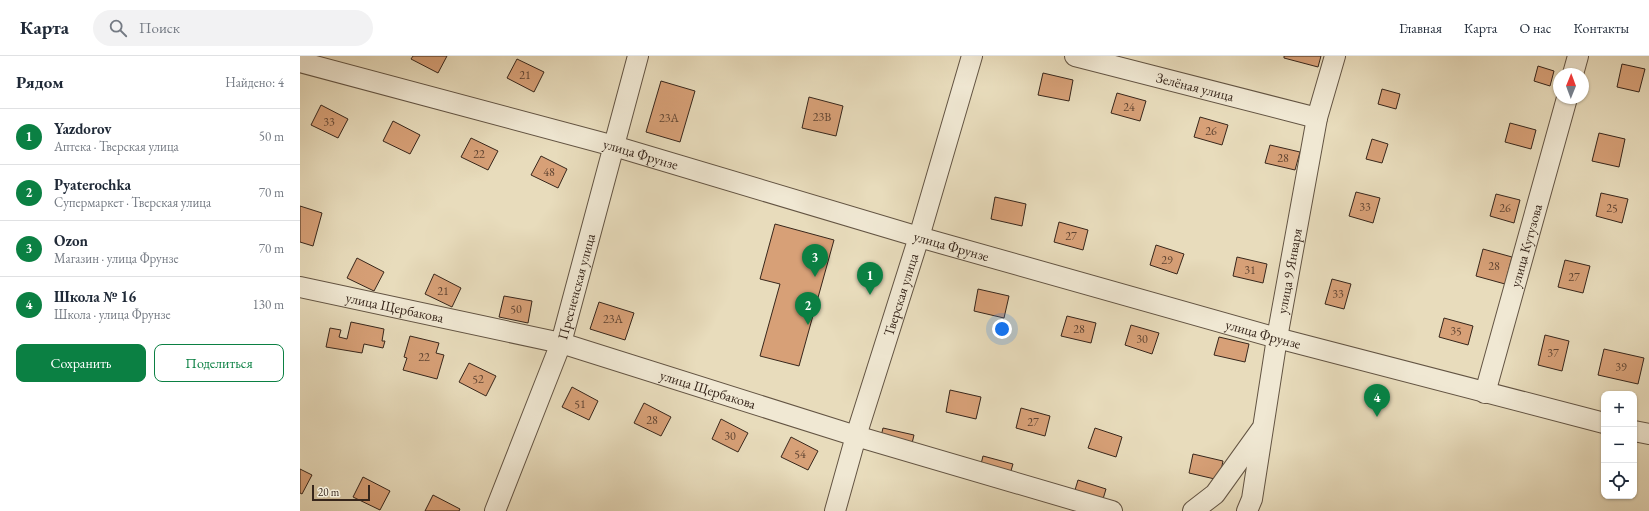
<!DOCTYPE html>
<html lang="ru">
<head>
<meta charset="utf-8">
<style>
  body { margin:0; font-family:"EB Garamond",serif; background:#f2f2f3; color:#1f2937 }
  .controls { position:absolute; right:12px; bottom:12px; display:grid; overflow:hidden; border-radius:8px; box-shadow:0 1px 3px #0004 }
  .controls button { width:36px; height:36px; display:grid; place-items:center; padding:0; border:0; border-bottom:1px solid #e0e1e3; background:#fff; color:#1f2937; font:20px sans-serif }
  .compass { position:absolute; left:1253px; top:12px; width:36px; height:36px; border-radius:50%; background:#fff; box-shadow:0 1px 3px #0004; rotate:1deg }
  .scale { position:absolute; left:12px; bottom:10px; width:58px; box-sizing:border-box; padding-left:4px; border:2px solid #37261b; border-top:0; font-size:11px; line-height:14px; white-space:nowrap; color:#37261b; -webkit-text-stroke:3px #f0e8d3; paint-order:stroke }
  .you { position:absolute; left:702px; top:273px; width:14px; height:14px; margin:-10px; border:3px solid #fff; border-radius:50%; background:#1a73e8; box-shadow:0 0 0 6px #1a73e833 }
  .badge { display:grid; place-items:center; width:26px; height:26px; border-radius:50%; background:#0b8043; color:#fff; font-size:13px; font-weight:700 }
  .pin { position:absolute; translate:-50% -33px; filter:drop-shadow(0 1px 2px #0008) }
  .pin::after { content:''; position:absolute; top:21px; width:14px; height:12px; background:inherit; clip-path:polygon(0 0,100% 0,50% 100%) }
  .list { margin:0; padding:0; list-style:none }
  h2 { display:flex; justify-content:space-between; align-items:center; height:52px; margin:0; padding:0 16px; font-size:17px }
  h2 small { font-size:13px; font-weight:400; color:#747a83 }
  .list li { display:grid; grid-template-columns:26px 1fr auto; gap:12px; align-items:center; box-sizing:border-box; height:56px; padding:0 16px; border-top:1px solid #e0e1e3 }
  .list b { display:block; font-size:15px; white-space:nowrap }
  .list p { margin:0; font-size:13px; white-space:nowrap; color:#747a83 }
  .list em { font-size:13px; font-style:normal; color:#747a83 }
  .actions { display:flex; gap:8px; padding:12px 16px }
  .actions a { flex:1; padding:9px 0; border:1px solid #0b8043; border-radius:8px; text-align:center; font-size:14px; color:#0b8043 }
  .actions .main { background:#0b8043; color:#fff }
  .icon { flex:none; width:22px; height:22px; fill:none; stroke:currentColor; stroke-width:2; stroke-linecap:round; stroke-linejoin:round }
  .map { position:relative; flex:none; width:1349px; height:455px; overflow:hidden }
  header { display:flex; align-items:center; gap:24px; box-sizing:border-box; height:56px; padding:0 20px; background:#fff; border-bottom:1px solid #e0e1e3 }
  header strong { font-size:19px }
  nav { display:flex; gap:22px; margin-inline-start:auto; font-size:14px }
  .search { width:280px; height:36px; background:#f2f2f3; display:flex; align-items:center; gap:10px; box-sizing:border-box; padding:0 14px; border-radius:22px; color:#747a83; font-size:15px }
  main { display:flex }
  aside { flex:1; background:#fff }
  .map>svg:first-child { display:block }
  .building { fill:#d7a077; stroke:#37261b }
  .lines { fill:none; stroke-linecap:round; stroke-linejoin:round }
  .minor-casing { stroke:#635443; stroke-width:22 }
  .minor { stroke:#f0e8d3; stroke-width:20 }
  .labels { text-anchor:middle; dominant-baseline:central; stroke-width:3; stroke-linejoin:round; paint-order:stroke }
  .number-label { font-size:12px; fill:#5f4432 }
  .street-label { font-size:14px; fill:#37261b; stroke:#f0e8d3 }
</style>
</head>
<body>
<header>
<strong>Карта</strong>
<div class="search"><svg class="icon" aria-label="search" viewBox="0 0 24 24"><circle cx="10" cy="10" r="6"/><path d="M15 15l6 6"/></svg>Поиск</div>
<nav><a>Главная</a><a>Карта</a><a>О нас</a><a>Контакты</a></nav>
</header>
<main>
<aside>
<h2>Рядом<small>Найдено: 4</small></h2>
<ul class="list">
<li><span class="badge">1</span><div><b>Yazdorov</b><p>Аптека · Тверская улица</p></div><em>50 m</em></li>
<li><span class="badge">2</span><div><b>Pyaterochka</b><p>Супермаркет · Тверская улица</p></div><em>70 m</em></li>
<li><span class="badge">3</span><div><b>Ozon</b><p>Магазин · улица Фрунзе</p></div><em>70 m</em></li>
<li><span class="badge">4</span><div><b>Школа № 16</b><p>Школа · улица Фрунзе</p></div><em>130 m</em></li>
</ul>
<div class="actions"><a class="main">Сохранить</a><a>Поделиться</a></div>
</aside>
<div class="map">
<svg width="1349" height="455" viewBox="0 0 1349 455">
  <rect width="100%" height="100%" fill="#e8dcbc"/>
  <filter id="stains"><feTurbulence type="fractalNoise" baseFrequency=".005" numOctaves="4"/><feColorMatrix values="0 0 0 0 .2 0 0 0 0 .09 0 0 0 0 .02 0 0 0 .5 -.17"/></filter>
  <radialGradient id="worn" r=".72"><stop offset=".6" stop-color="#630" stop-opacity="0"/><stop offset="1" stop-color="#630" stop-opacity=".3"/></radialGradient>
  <path class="building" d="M 113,0 L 147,0 L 138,17 L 111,3 Z
    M 984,0 L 1021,0 L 1018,11 L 984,2 Z
    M 217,3 L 244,16 L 234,36 L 207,22 Z
    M 1322,8 L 1345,13 L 1339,36 L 1317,31 Z
    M 1238,10 L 1254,15 L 1250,30 L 1234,25 Z
    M 743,17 L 773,24 L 769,45 L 738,39 Z
    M 361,25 L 395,35 L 380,86 L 346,76 Z
    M 1082,33 L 1100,38 L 1096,53 L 1078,48 Z
    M 817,37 L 846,45 L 840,65 L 811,57 Z
    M 509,41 L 543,50 L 536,80 L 502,72 Z
    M 21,49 L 48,63 L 38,82 L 11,69 Z
    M 900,61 L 928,69 L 922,89 L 894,81 Z
    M 93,65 L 120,79 L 110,98 L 83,85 Z
    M 1210,67 L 1236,74 L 1231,93 L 1205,86 Z
    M 1299,77 L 1325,83 L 1319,111 L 1292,105 Z
    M 171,82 L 198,95 L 188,114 L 161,101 Z
    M 1072,83 L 1088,88 L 1082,107 L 1066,103 Z
    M 970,89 L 1000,96 L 995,114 L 965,107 Z
    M 241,100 L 267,113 L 258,132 L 231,119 Z
    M 1056,136 L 1080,142 L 1073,167 L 1049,160 Z
    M 1301,137 L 1328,143 L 1322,167 L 1296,160 Z
    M 1196,138 L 1220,144 L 1214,167 L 1190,160 Z
    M 695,141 L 726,148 L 722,170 L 691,163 Z
    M 0,150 L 22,157 L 13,190 L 0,186 Z
    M 759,166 L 788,174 L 783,194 L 754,186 Z
    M 475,168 L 534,184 L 499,310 L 460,300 L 480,228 L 460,223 Z
    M 856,189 L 884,198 L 877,218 L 850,209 Z
    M 1183,193 L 1212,201 L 1205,228 L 1176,220 Z
    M 937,201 L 967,208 L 963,227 L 933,220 Z
    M 57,202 L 84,216 L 74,235 L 47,222 Z
    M 1265,204 L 1290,210 L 1283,237 L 1258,231 Z
    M 134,218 L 161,232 L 152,251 L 125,238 Z
    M 1032,223 L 1051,228 L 1044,253 L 1025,248 Z
    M 678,233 L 709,240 L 704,262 L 674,255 Z
    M 204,240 L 232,245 L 228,267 L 199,261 Z
    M 299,246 L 334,257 L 325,284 L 290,273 Z
    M 767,260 L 796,267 L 791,287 L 761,280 Z
    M 1144,262 L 1173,270 L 1168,289 L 1139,281 Z
    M 51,266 L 84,273 L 82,285 L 85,285 L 83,292 L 64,288 L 62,297 L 26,291 L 30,272 L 41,274 L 39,281 L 47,283 Z
    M 831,269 L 859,277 L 852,298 L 825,289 Z
    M 1245,279 L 1269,285 L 1262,315 L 1238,309 Z
    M 110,280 L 139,287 L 136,297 L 144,299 L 137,323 L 103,314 L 107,302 L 104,301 Z
    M 919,281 L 949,288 L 945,306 L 914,299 Z
    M 1304,293 L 1344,302 L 1338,328 L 1298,319 Z
    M 169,307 L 196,320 L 186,340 L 159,326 Z
    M 272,331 L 298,345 L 289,364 L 262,351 Z
    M 650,334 L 681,341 L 676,363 L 646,356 Z
    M 344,347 L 371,361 L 361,380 L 334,367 Z
    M 721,352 L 750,360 L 745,380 L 716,372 Z
    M 421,363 L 448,377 L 438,396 L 412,383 Z
    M 583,372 L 614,379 L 609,400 L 578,393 Z
    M 795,372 L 822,381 L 816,401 L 788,392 Z
    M 491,381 L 518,395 L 508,414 L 481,401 Z
    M 893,398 L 923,405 L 919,424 L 889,417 Z
    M 683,400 L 713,408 L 707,428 L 678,420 Z
    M 0,413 L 12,419 L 2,438 L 0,437 Z
    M 63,421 L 90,435 L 80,454 L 53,441 Z
    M 778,424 L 806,433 L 800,453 L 772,444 Z
    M 133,439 L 160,453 L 159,455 L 125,455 Z"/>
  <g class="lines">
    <defs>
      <g id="minor">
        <path id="s1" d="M 775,0 L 1017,62"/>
        <path id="s2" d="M 0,6 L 314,90 L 619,181 L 977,282 L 1304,367"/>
        <path d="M 1273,18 L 1278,0"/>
        <path id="s3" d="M 0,231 L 261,287 L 556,380 L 812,455"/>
        <path id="s4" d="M 1185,337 L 1267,42"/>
        <path d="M 1334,375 L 1349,378"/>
        <path id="s5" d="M 195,455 L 261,287 L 338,0"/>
        <path id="s6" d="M 535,455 L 556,380 L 619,181 L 672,0"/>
        <path d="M 893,455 L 915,438 L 961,374"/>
        <path id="s7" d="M 947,455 L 952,443 L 977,282 L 1017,62 L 1035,0"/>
      </g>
    </defs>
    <use href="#minor" class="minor-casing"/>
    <use href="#minor" class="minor"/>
  </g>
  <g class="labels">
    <g class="number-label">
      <text x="225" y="19">21</text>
      <text x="829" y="51">24</text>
      <text x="522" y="61">23В</text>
      <text x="369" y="62">23А</text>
      <text x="29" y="66">33</text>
      <text x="911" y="75">26</text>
      <text x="179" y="98">22</text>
      <text x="983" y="102">28</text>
      <text x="249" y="116">48</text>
      <text x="1065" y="151">33</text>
      <text x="1205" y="152">26</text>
      <text x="1312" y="152">25</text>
      <text x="771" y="180">27</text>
      <text x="867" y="204">29</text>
      <text x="1194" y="210">28</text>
      <text x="950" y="214">31</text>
      <text x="1274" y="221">27</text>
      <text x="143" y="235">21</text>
      <text x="1038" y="238">33</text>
      <text x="216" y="253">50</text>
      <text x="313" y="263">23А</text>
      <text x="779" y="273">28</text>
      <text x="1156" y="275">35</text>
      <text x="842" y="283">30</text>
      <text x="1253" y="297">37</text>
      <text x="124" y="301">22</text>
      <text x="1321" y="311">39</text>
      <text x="178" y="323">52</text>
      <text x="280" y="348">51</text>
      <text x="352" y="364">28</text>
      <text x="733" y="366">27</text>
      <text x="430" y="380">30</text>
      <text x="500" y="398">54</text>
    </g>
    <g class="street-label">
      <text stroke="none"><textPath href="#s1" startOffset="124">Зелёная улица</textPath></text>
      <text stroke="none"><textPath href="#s2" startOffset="353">улица Фрунзе</textPath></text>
      <text stroke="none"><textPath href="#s4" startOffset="153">улица Кутузова</textPath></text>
      <text stroke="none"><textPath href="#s2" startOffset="677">улица Фрунзе</textPath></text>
      <text stroke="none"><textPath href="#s7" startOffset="244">улица 9 Января</textPath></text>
      <text stroke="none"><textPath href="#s5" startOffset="239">Пресненская улица</textPath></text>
      <text stroke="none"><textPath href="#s6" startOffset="226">Тверская улица</textPath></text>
      <text stroke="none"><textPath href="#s3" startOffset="97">улица Щербакова</textPath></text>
      <text stroke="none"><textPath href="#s2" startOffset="1001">улица Фрунзе</textPath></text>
      <text stroke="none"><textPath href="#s3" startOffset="421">улица Щербакова</textPath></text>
    </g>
  </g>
  <rect width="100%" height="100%" filter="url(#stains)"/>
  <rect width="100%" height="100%" fill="url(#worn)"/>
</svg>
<div class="controls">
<button>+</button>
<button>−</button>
<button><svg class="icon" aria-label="locate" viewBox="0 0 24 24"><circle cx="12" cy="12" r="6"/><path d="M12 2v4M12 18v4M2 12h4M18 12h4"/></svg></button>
</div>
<svg class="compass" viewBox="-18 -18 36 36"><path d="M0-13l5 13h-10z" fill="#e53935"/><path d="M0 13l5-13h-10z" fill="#747a83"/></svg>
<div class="scale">20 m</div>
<div class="you"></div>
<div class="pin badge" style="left:570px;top:239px">1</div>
<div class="pin badge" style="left:508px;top:269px">2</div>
<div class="pin badge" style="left:515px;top:221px">3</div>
<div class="pin badge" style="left:1077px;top:361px">4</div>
</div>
</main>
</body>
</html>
